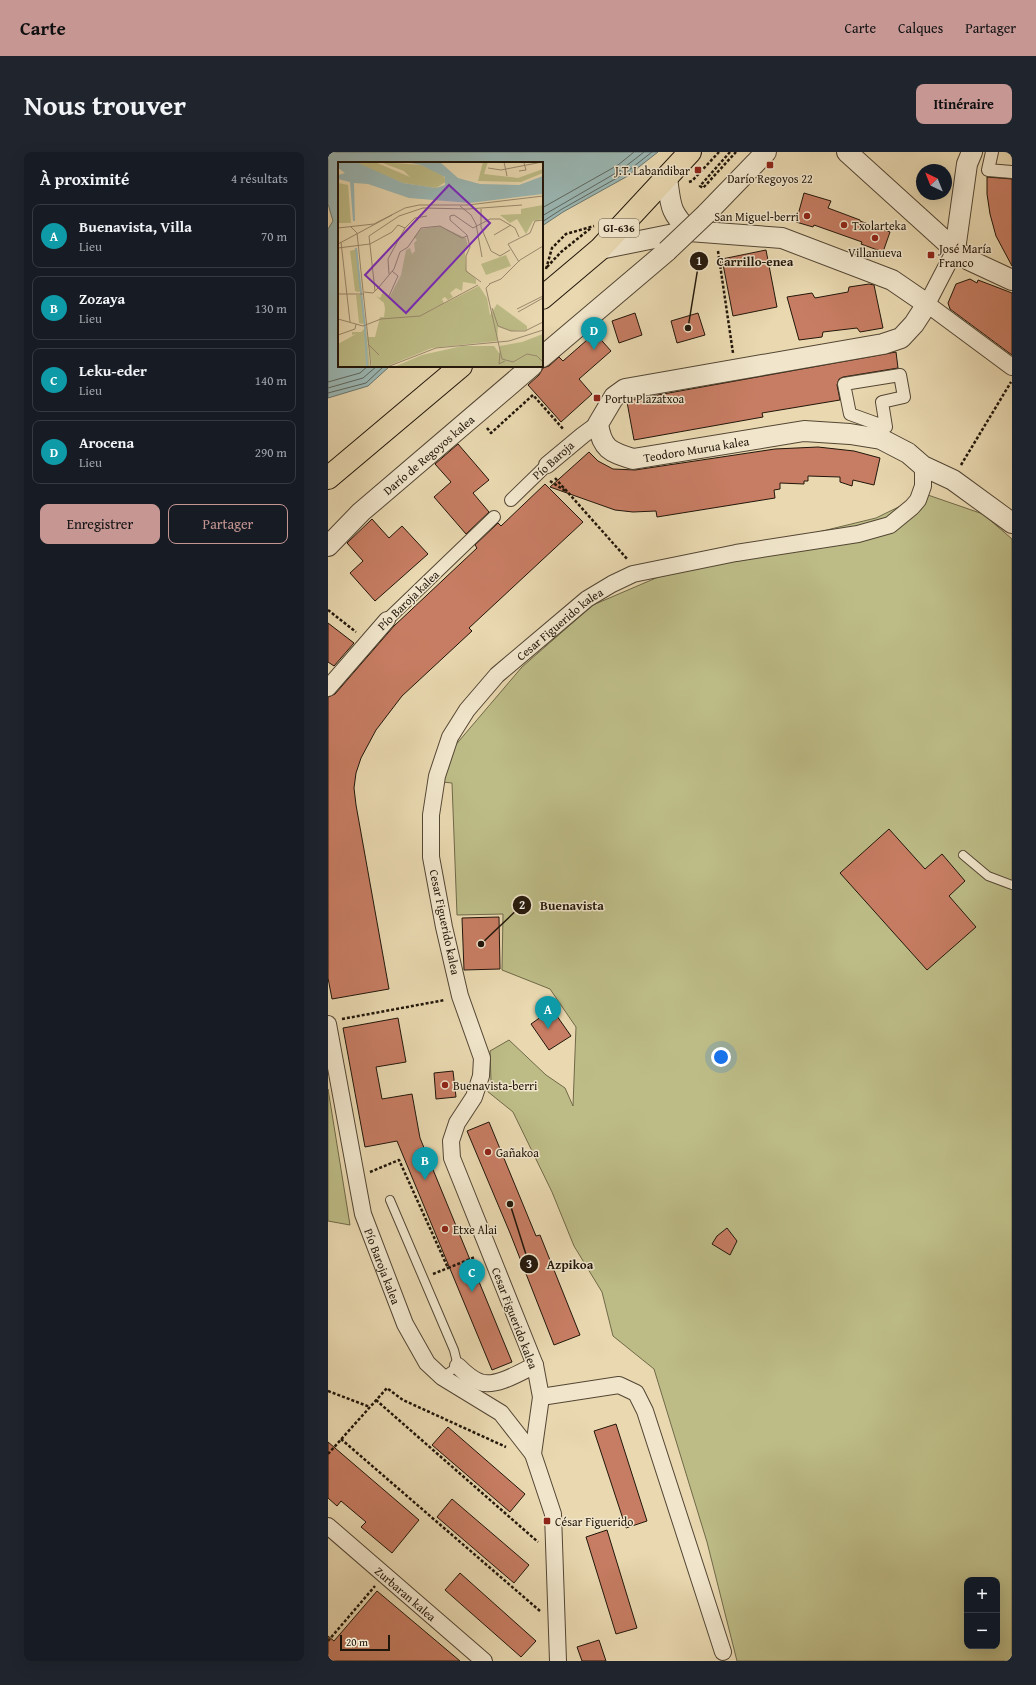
<!DOCTYPE html>
<html lang="fr">
<head>
<meta charset="utf-8">
<style>
  body { margin:0; font-family:"Gentium Book Plus",serif; background:#20242c; color:#f1f3f6 }
  .controls { position:absolute; right:12px; bottom:12px; display:grid; overflow:hidden; border-radius:8px; box-shadow:0 4px 16px #0002 }
  .controls button { width:36px; height:36px; display:grid; place-items:center; padding:0; border:0; border-bottom:1px solid #363941; background:#171b24; color:#f1f3f6; font:20px sans-serif }
  .compass { position:absolute; left:588px; top:12px; width:36px; height:36px; border-radius:50%; background:#171b24; box-shadow:0 4px 16px #0002; rotate:317deg }
  .scale { position:absolute; left:12px; bottom:10px; width:50px; box-sizing:border-box; padding-left:4px; border:2px solid #21160a; border-top:0; font-size:11px; line-height:14px; white-space:nowrap; color:#21160a; -webkit-text-stroke:3px #f1e6cc; paint-order:stroke }
  .you { position:absolute; left:393px; top:905px; width:14px; height:14px; margin:-10px; border:3px solid #fff; border-radius:50%; background:#1a73e8; box-shadow:0 0 0 6px #1a73e833 }
  .badge { display:grid; place-items:center; width:26px; height:26px; border-radius:50%; background:#c59692; color:#fff; font-size:13px; font-weight:700 }
  .pin { position:absolute; translate:-50% -33px; filter:drop-shadow(0 1px 2px #0008) }
  .pin::after { content:''; position:absolute; top:21px; width:14px; height:12px; background:inherit; clip-path:polygon(0 0,100% 0,50% 100%) }
  .list { margin:0; padding:0; list-style:none }
  h2 { display:flex; justify-content:space-between; align-items:center; height:52px; margin:0; padding:0 16px; font-size:17px }
  h2 small { font-size:13px; font-weight:400; color:#9ea1a6 }
  .list li { display:grid; grid-template-columns:26px 1fr auto; gap:12px; align-items:center; box-sizing:border-box; height:64px; margin:0 8px 8px; padding:0 8px; border:1px solid #363941; border-radius:8px }
  .list b { display:block; font-size:15px; white-space:nowrap }
  .list p { margin:0; font-size:13px; white-space:nowrap; color:#9ea1a6 }
  .list em { font-size:13px; font-style:normal; color:#9ea1a6 }
  .actions { display:flex; gap:8px; padding:12px 16px }
  .actions a { flex:1; padding:9px 0; border:1px solid #c59692; border-radius:8px; text-align:center; font-size:14px; color:#c59692 }
  .actions .main { background:#c59692; color:#111 }
  .map { position:relative; flex:none; width:684px; height:1509px; overflow:hidden; border-radius:8px }
  header { display:flex; align-items:center; gap:24px; box-sizing:border-box; height:56px; padding:0 20px; background:#c59692; color:#111 }
  header strong { font-size:19px }
  nav { display:flex; gap:22px; margin-inline-start:auto; font-size:14px }
  .intro { display:flex; align-items:center; justify-content:space-between; box-sizing:border-box; height:96px; padding:0 24px }
  h1 { margin:0; font-size:28px }
  .button { padding:10px 18px; border-radius:8px; background:#c59692; color:#111; font-size:14px; font-weight:700 }
  main { display:flex; gap:24px; padding:0 24px }
  aside { flex:1; background:#171b24; border-radius:8px; box-shadow:0 4px 16px #0002 }
  .map>svg:first-child { display:block }
  .green { fill:#bdbc87; stroke:#6f6948; fill-rule:evenodd }
  .water { fill:#9bb8b5; stroke:#6a7771 }
  .lines { fill:none; stroke-linecap:round; stroke-linejoin:round }
  .shore { stroke:#5e6760; stroke-width:1 }
  .building { fill:#c77d63; stroke:#21160a }
  .service-casing { stroke:#534634; stroke-width:10 }
  .pedestrian-casing { stroke:#534634; stroke-width:14 }
  .minor-casing { stroke:#534634; stroke-width:18 }
  .tertiary-casing { stroke:#534634; stroke-width:22 }
  .primary-casing { stroke:#21160a; stroke-width:24 }
  .path { stroke:#21160a; stroke-width:2.5; stroke-dasharray:3 2; stroke-linecap:butt }
  .service { stroke:#f1e6cc; stroke-width:8 }
  .pedestrian { stroke:#f1e6cc; stroke-width:12 }
  .minor { stroke:#f1e6cc; stroke-width:16 }
  .tertiary { stroke:#f1e6cc; stroke-width:20 }
  .primary { stroke:#e9d8b0; stroke-width:22 }
  .tertiary-bridge-casing { stroke:#534634; stroke-width:22; stroke-linecap:butt }
  .tertiary-bridge { stroke:#f1e6cc; stroke-width:20 }
  .poi-dot { fill:#8f2418; stroke:#f1e6cc; stroke-width:1.5 }
  .labels { text-anchor:middle; dominant-baseline:central; stroke-width:3; stroke-linejoin:round; paint-order:stroke }
  .shield { fill:#f1e6cc; stroke:#5f5444; stroke-width:1 }
  .shield-label { font-size:11px; font-weight:bold; fill:#21160a }
  .poi-label { font-size:12px; fill:#21160a; stroke:#f1e6cc; text-anchor:start }
  .street-label { font-size:12px; fill:#21160a; stroke:#f1e6cc }
  .inset-river { fill:none; stroke:#9bb8b5; stroke-width:2 }
  .inset-road { fill:none; stroke:#998a6e; stroke-width:1 }
  .view { fill:#7b2cbf; fill-opacity:0.15; stroke:#7b2cbf; stroke-width:2 }
  .inset-edge { fill:none; stroke:#21160a; stroke-width:2 }
  .leader { fill:none; stroke:#21160a; stroke-width:1.5 }
  .callout-dot { fill:#21160a; stroke:#f1e6cc; stroke-width:1.5 }
  .mark-label { font-size:12px; text-anchor:middle; font-weight:bold; fill:#fff }
  .callout-label { font-size:13px; text-anchor:middle; font-weight:bold; fill:#21160a; stroke:#f1e6cc; stroke-width:3; stroke-linejoin:round; paint-order:stroke }
</style>
</head>
<body>
<header>
<strong>Carte</strong>
<nav><a>Carte</a><a>Calques</a><a>Partager</a></nav>
</header>
<div class="intro"><h1>Nous trouver</h1><a class="button">Itinéraire</a></div>
<main>
<aside>
<h2>À proximité<small>4 résultats</small></h2>
<ul class="list">
<li><span class="badge" style="background:#0f9aa8">A</span><div><b>Buenavista, Villa</b><p>Lieu</p></div><em>70 m</em></li>
<li><span class="badge" style="background:#0f9aa8">B</span><div><b>Zozaya</b><p>Lieu</p></div><em>130 m</em></li>
<li><span class="badge" style="background:#0f9aa8">C</span><div><b>Leku-eder</b><p>Lieu</p></div><em>140 m</em></li>
<li><span class="badge" style="background:#0f9aa8">D</span><div><b>Arocena</b><p>Lieu</p></div><em>290 m</em></li>
</ul>
<div class="actions"><a class="main">Enregistrer</a><a>Partager</a></div>
</aside>
<div class="map">
<svg width="684" height="1509" viewBox="0 0 684 1509">
  <rect width="100%" height="100%" fill="#e9d8b0"/>
  <filter id="stains"><feTurbulence type="fractalNoise" baseFrequency=".005" numOctaves="4"/><feColorMatrix values="0 0 0 0 .2 0 0 0 0 .09 0 0 0 0 .02 0 0 0 .5 -.17"/></filter>
  <radialGradient id="worn" r=".72"><stop offset=".6" stop-color="#630" stop-opacity="0"/><stop offset="1" stop-color="#630" stop-opacity=".3"/></radialGradient>
  <path class="green" d="M 597,342 L 655,362 L 684,387 L 684,1509 L 409,1509 L 379,1390 L 326,1217 L 285,1184 L 274,1140 L 246,1094 L 224,1040 L 185,960 L 159,939 L 163,929 L 162,899 L 181,888 L 218,923 L 237,936 L 245,954 L 248,875 L 222,837 L 174,818 L 175,762 L 129,763 L 124,631 L 114,630 L 125,596 L 194,515 L 265,453 L 363,411 L 548,366 ZM 639,1428 L 669,1428 L 669,1494 L 639,1494 Z
    M 0,937 L 22,1073 L 0,1069 Z"/>
  <path class="water" d="M 0,0 L 330,0 L 298,25 L 235,60 L 214,74 L 214,11 L 11,11 L 11,214 L 62,214 L 40,234 L 0,246 L 0,77 L 5,69 L 0,52 Z"/>
  <g class="lines">
    <path class="shore" d="M 214,56 L 290,13 L 306,0
      M 214,64 L 293,18 L 316,0
      M 214,70 L 234,57 L 296,22 L 324,0
      M 0,230 L 32,221 L 40,214
      M 0,236 L 35,226 L 49,214
      M 0,241 L 38,231 L 56,214"/>
  </g>
  <path class="building" d="M 659,25 L 684,27 L 684,114 L 668,84 L 662,62 L 659,42 Z
    M 476,41 L 503,49 L 500,56 L 532,68 L 532,69 L 562,80 L 555,100 L 533,92 L 534,90 L 486,73 L 485,75 L 468,70 Z
    M 438,98 L 449,155 L 405,164 L 394,107 Z
    M 642,127 L 649,131 L 650,128 L 684,141 L 684,203 L 622,157 L 620,151 L 628,132 Z
    M 541,132 L 546,133 L 555,176 L 532,180 L 529,176 L 495,180 L 494,185 L 471,188 L 459,145 L 484,141 L 487,146 L 520,140 L 521,135 Z
    M 307,161 L 314,183 L 291,191 L 284,169 Z
    M 370,161 L 377,183 L 349,191 L 343,169 Z
    M 267,181 L 283,199 L 251,227 L 264,242 L 233,270 L 200,233 L 211,223 L 215,216 L 221,214 L 231,205 L 235,209 Z
    M 568,200 L 570,216 L 515,225 L 511,227 L 509,233 L 512,248 L 434,261 L 435,265 L 306,288 L 299,250 L 302,248 Z
    M 130,292 L 161,328 L 145,341 L 161,360 L 138,382 L 106,345 L 123,330 L 107,312 Z
    M 490,295 L 526,299 L 552,306 L 546,333 L 525,328 L 524,334 L 512,330 L 512,325 L 480,324 L 480,329 L 476,329 L 476,332 L 452,331 L 452,337 L 446,338 L 447,346 L 329,365 L 328,359 L 305,360 L 287,358 L 222,335 L 261,300 L 270,309 L 285,317 L 307,318 L 447,297 Z
    M 217,332 L 255,370 L 141,476 L 144,479 L 74,544 L 48,578 L 33,606 L 28,621 L 26,636 L 28,653 L 61,837 L 4,847 L 0,826 L 0,545 L 7,542 L 66,474 L 149,396 L 147,393 L 170,371 L 173,374 Z
    M 44,367 L 61,386 L 74,374 L 100,402 L 47,449 L 22,421 L 35,409 L 19,391 Z
    M 0,471 L 26,491 L 6,514 L 0,510 Z
    M 561,677 L 597,717 L 614,702 L 637,729 L 621,744 L 648,775 L 599,818 L 512,721 Z
    M 171,765 L 172,817 L 136,818 L 134,766 Z
    M 224,857 L 243,884 L 221,898 L 203,872 Z
    M 70,866 L 78,910 L 48,915 L 54,947 L 84,942 L 92,986 L 184,1210 L 164,1218 L 69,989 L 37,995 L 15,876 Z
    M 125,919 L 128,945 L 108,947 L 106,921 Z
    M 161,970 L 208,1084 L 212,1083 L 252,1183 L 226,1193 L 182,1081 L 139,979 Z
    M 399,1076 L 409,1089 L 402,1103 L 384,1092 L 389,1084 Z
    M 288,1272 L 319,1369 L 298,1376 L 266,1279 Z
    M 120,1275 L 197,1342 L 182,1360 L 104,1293 Z
    M 0,1290 L 91,1368 L 64,1401 L 33,1375 L 38,1370 L 13,1349 L 9,1354 L 0,1346 Z
    M 124,1347 L 201,1413 L 186,1431 L 109,1365 Z
    M 279,1378 L 309,1476 L 288,1482 L 258,1385 Z
    M 132,1421 L 208,1489 L 193,1505 L 117,1438 Z
    M 49,1439 L 132,1509 L 0,1509 L 0,1484 L 6,1489 Z
    M 271,1488 L 278,1509 L 254,1509 L 249,1495 Z"/>
  <g class="lines">
    <defs>
      <path id="service" d="M 635,703 L 660,724 L 684,733
        M 62,1048 L 126,1198 L 130,1214 L 114,1225"/>
      <path id="pedestrian" d="M 664,0 L 660,18 L 684,20
        M 572,223 L 576,245 L 554,250 L 558,275 L 522,262 L 516,232 Z
        M 183,348 L 219,313
        M 59,468 L 166,365"/>
      <g id="minor">
        <path d="M 627,98 L 599,152 L 684,215"/>
        <path d="M 219,313 L 255,283 L 270,272"/>
        <path d="M 0,536 L 59,468"/>
        <path id="s1" d="M 0,872 L 35,1062 L 77,1172 L 99,1211 L 114,1225 L 173,1261 L 205,1302"/>
        <path d="M 130,1214 C 136,1220 143,1227 152,1230 C 167,1236 193,1220 207,1213"/>
        <path d="M 213,1245 L 291,1233 L 308,1241 L 317,1259 L 395,1500"/>
        <path id="s2" d="M 0,1374 L 156,1509"/>
        <path id="s3" d="M 230,1509 L 225,1362 L 205,1302 L 213,1245 L 207,1213 L 124,1006 L 123,989 L 129,971 L 146,945 L 153,924 L 154,906 L 132,844 L 116,775 L 103,705 L 103,663 L 109,624 L 122,585 L 139,558 L 169,523 L 259,447 L 284,432 L 305,422 L 408,401 L 530,382 L 562,373 L 584,355 L 590,348 L 595,334 L 595,314"/>
      </g>
      <g id="tertiary">
        <path d="M 519,0 L 627,98 L 641,108 L 684,128"/>
        <path d="M 339,26 C 343,53 341,59 361,79"/>
        <path d="M 378,62 L 438,0"/>
        <path id="s4" d="M 272,97 L 361,79 L 454,86 L 564,128 L 599,152 L 586,172 L 573,186 L 555,192 L 297,237 L 286,245 L 270,272 C 274,297 282,300 305,307 L 476,279 L 522,282 L 553,287 L 580,301 L 595,314 L 625,328 L 684,371"/>
        <path d="M 627,98 L 639,12 L 644,0"/>
        <path d="M 214,205 L 339,99"/>
        <path id="s5" d="M 0,394 L 33,360 L 204,214"/>
      </g>
      <path id="primary" d="M 214,146 L 272,97 L 362,0
        M 0,326 L 133,214"/>
    </defs>
    <use href="#service" class="service-casing"/>
    <use href="#pedestrian" class="pedestrian-casing"/>
    <use href="#minor" class="minor-casing"/>
    <use href="#tertiary" class="tertiary-casing"/>
    <use href="#primary" class="primary-casing"/>
    <path class="path" d="M 402,0 L 372,34 L 375,36 L 408,0
      M 361,30 L 364,29 L 391,0
      M 390,99 L 405,201
      M 219,115 L 233,100 L 263,76
      M 218,117 L 224,96 L 238,82 L 266,74
      M 159,276 L 163,281 L 205,243 L 236,278
      M 633,313 L 683,230
      M 227,326 L 300,408
      M 222,329 L 239,340
      M 0,458 L 28,480
      M 14,867 L 117,848
      M 42,1020 L 71,1008 L 120,1116 L 147,1105
      M 105,1122 L 120,1116
      M 0,1239 L 42,1255
      M 48,1248 L 210,1390
      M 13,1287 L 212,1459
      M 0,1302 L 59,1236 L 75,1248 L 178,1295
      M 0,1489 L 47,1434"/>
    <use href="#service" class="service"/>
    <use href="#pedestrian" class="pedestrian"/>
    <use href="#minor" class="minor"/>
    <use href="#tertiary" class="tertiary"/>
    <use href="#primary" class="primary"/>
    <defs>
      <path id="tertiary-bridge" d="M 339,99 L 378,62"/>
    </defs>
    <use href="#tertiary-bridge" class="tertiary-bridge-casing"/>
    <use href="#tertiary-bridge" class="tertiary-bridge"/>
  </g>
  <g class="poi-dot">
    <rect x="438" y="9" width="8" height="8" rx="2"/>
    <rect x="366" y="14" width="8" height="8" rx="2"/>
    <circle cx="479" cy="64" r="4"/>
    <circle cx="516" cy="73" r="4"/>
    <circle cx="547" cy="86" r="4"/>
    <rect x="599" y="99" width="8" height="8" rx="2"/>
    <rect x="265" y="242" width="8" height="8" rx="2"/>
    <circle cx="117" cy="933" r="4"/>
    <circle cx="160" cy="1000" r="4"/>
    <circle cx="117" cy="1077" r="4"/>
    <rect x="215" y="1365" width="8" height="8" rx="2"/>
  </g>
  <g class="labels">
    <rect class="shield" x="271" y="67" width="40" height="18" rx="3"/>
    <g class="shield-label">
      <text x="291" y="76">GI-636</text>
    </g>
    <g class="poi-label">
      <text x="362" y="18" text-anchor="end">J.T. Labandibar</text>
      <text x="442" y="26" text-anchor="middle">Darío Regoyos 22</text>
      <text x="471" y="64" text-anchor="end">San Miguel-berri</text>
      <text x="524" y="73">Txolarteka</text>
      <text x="611" y="96">José María<tspan x="611" dy="14">Franco</tspan></text>
      <text x="547" y="100" text-anchor="middle">Villanueva</text>
      <text x="277" y="246">Portu Plazatxoa</text>
      <text x="125" y="933">Buenavista-berri</text>
      <text x="168" y="1000">Gañakoa</text>
      <text x="125" y="1077">Etxe Alai</text>
      <text x="227" y="1369">César Figuerido</text>
    </g>
    <g class="street-label">
      <text stroke="none"><textPath href="#s4" startOffset="831">Teodoro Murua kalea</textPath></text>
      <text stroke="none"><textPath href="#s5" startOffset="136">Darío de Regoyos kalea</textPath></text>
      <text transform="translate(225 308) rotate(-42)">Pío Baroja</text>
      <text transform="translate(80 448) rotate(-44)">Pío Baroja kalea</text>
      <text stroke="none"><textPath href="#s3" startOffset="1120">Cesar Figuerido kalea</textPath></text>
      <text transform="translate(117 770) rotate(78)">Cesar Figuerido kalea</text>
      <text stroke="none"><textPath href="#s1" startOffset="249">Pío Baroja kalea</textPath></text>
      <text transform="translate(187 1166) rotate(69)">Cesar Figuerido kalea</text>
      <text stroke="none"><textPath href="#s2" startOffset="103">Zurbaran kalea</textPath></text>
    </g>
  </g>
  <g transform="translate(10 10)">
    <rect width="205" height="205" fill="#e9d8b0"/>
    <path d="M 12,0 L 37,0 L 72,15 L 66,9 L 42,0 L 83,3 L 104,12 L 109,19 L 98,26 L 65,21 ZM 145,0 L 150,0 L 146,12 L 180,16 L 205,7 L 205,11 L 183,20 L 140,19 ZM 0,21 L 10,23 L 13,61 L 0,61 ZM 205,43 L 205,57 L 195,59 L 188,72 L 179,57 L 172,61 L 162,53 L 183,52 L 183,47 ZM 102,64 L 128,76 L 130,84 L 127,90 L 128,108 L 138,117 L 138,122 L 125,120 L 124,129 L 118,126 L 112,131 L 115,135 L 110,138 L 107,135 L 104,137 L 106,141 L 82,154 L 141,124 L 149,136 L 152,153 L 159,142 L 189,164 L 189,168 L 173,169 L 160,165 L 159,179 L 94,186 L 47,205 L 34,205 L 29,175 L 37,175 L 42,155 L 46,155 L 47,147 L 46,141 L 38,134 L 42,136 L 45,130 L 51,136 L 63,113 L 68,88 L 72,86 L 74,92 L 77,89 L 76,81 L 79,78 L 76,75 L 83,67 ZM 19,87 L 23,129 L 20,130 L 17,129 L 12,89 ZM 168,93 L 173,104 L 148,113 L 143,102 ZM 18,133 L 24,133 L 27,160 L 25,162 L 21,161 ZM 28,165 L 32,205 L 0,205 L 0,182 L 18,172 L 14,173 L 14,170 L 23,170 ZM 205,172 L 205,205 L 56,205 L 84,193 L 124,184 L 156,184 L 161,191 L 162,184 L 184,180 Z" fill="#bdbc87"/>
    <path d="M 0,0 L 18,0 L 65,21 L 98,26 L 107,23 L 107,15 L 83,3 L 68,0 L 102,0 L 120,16 L 142,22 L 181,23 L 205,14 L 205,32 L 132,41 L 71,36 L 30,22 L 16,21 L 17,59 L 15,59 L 12,20 L 0,17 L 0,13 L 7,11 L 0,6 Z" fill="#9bb8b5"/>
    <path class="inset-river" d="M 18,86 L 27,166M 27,166 L 29,205"/>
    <path class="inset-road" d="M 166,0 L 169,14M 150,6 L 163,8 L 204,0M 181,9 L 188,8 L 186,1M 122,44 L 133,53 L 138,62 L 144,95M 143,47 L 143,65 L 153,89 L 162,94 L 172,88M 13,65 L 19,71 L 33,205M 0,66 L 36,62 L 67,46 L 81,43 L 130,43 L 205,34M 156,73 L 173,63M 3,80 L 12,160M 0,82 L 54,53M 32,82 L 54,70 L 60,63 L 67,66M 0,86 L 32,82M 181,100 L 170,82 L 192,71 L 197,59 L 205,58M 51,112 L 50,97 L 67,66 L 77,56 L 89,54M 143,120 L 128,109 L 128,94 L 132,85 L 129,73 L 112,58 L 112,54 L 116,53 L 135,66 L 152,57 L 162,57 L 177,66 L 181,75M 151,122 L 163,117 L 182,98 L 205,84M 152,122 L 148,126 L 164,197 L 175,200 L 189,192 L 199,194 L 205,200M 37,129 L 31,74 L 61,54 L 85,46 L 130,47 L 184,43M 26,130 L 35,131 L 41,125 L 56,107 L 62,90 L 70,85 L 83,66 L 102,64 L 124,76 L 129,74M 0,132 L 26,132M 51,134 L 60,114 L 54,109M 154,146 L 160,164 L 173,169 L 187,169 L 205,160M 179,147 L 205,134M 180,150 L 205,136M 0,157 L 25,164 L 43,157 L 82,154 L 140,123M 0,173 L 17,167 L 18,162M 30,182 L 41,193M 162,191 L 161,202 L 167,199M 49,205 L 98,186 L 171,179 L 205,168"/>
    <path class="view" d="M 111,23 L 152,61 L 68,151 L 27,113 Z"/>
    <rect width="205" height="205" class="inset-edge"/>
  </g>
  <path class="leader" d="M360 176L371 109M153 792L194 753M182 1052L201 1112"/>
  <g class="callout-dot">
    <circle cx="360" cy="176" r="4"/>
    <circle cx="153" cy="792" r="4"/>
    <circle cx="182" cy="1052" r="4"/>
    <circle cx="371" cy="109" r="10"/>
    <circle cx="194" cy="753" r="10"/>
    <circle cx="201" cy="1112" r="10"/>
  </g>
  <g class="mark-label">
    <text x="371" y="113">1</text>
    <text x="194" y="757">2</text>
    <text x="201" y="1116">3</text>
  </g>
  <g class="callout-label">
    <text x="427" y="114">Carrillo-enea</text>
    <text x="244" y="758">Buenavista</text>
    <text x="242" y="1117">Azpikoa</text>
  </g>
  <rect width="100%" height="100%" filter="url(#stains)"/>
  <rect width="100%" height="100%" fill="url(#worn)"/>
</svg>
<div class="controls">
<button>+</button>
<button>−</button>
</div>
<svg class="compass" viewBox="-18 -18 36 36"><path d="M0-13l5 13h-10z" fill="#e53935"/><path d="M0 13l5-13h-10z" fill="#9ea1a6"/></svg>
<div class="scale">20 m</div>
<div class="you"></div>
<div class="pin badge" style="left:220px;top:877px;background:#0f9aa8">A</div>
<div class="pin badge" style="left:97px;top:1028px;background:#0f9aa8">B</div>
<div class="pin badge" style="left:144px;top:1140px;background:#0f9aa8">C</div>
<div class="pin badge" style="left:266px;top:198px;background:#0f9aa8">D</div>
</div>
</main>
</body>
</html>
